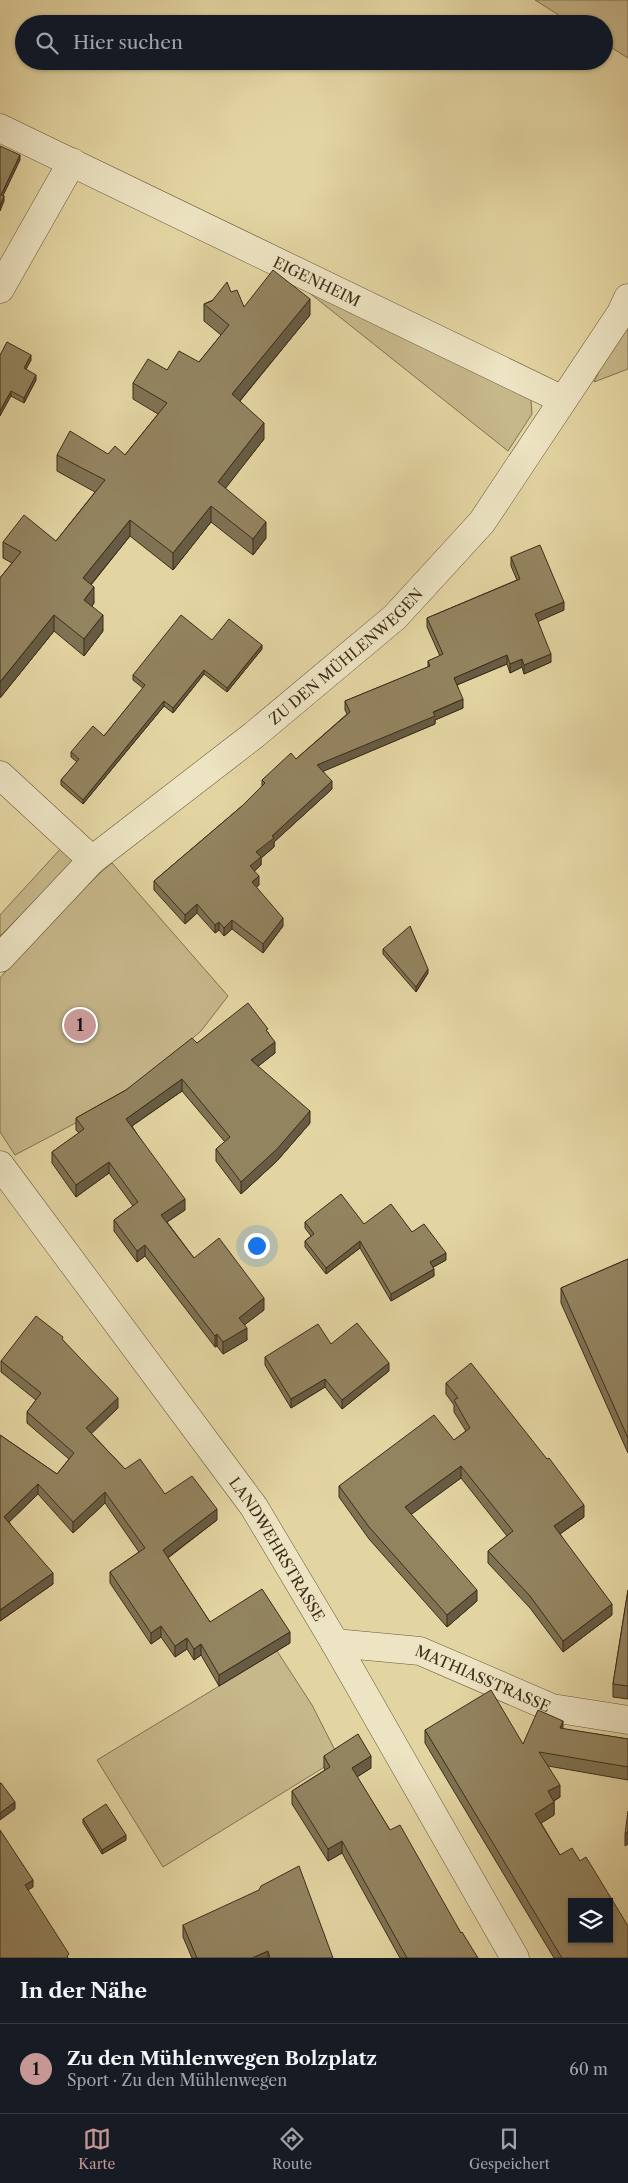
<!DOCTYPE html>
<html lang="de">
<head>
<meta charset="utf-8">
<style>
  body { margin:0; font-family:"Libre Caslon Text",serif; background:#242831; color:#f1f3f6 }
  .controls { position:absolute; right:15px; bottom:15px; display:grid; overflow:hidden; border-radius:0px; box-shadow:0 1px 4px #0004 }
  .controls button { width:45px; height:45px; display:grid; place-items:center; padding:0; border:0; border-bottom:1px solid #363941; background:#171b24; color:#f1f3f6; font:25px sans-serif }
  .you { position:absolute; left:256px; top:1245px; width:18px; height:18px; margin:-12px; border:4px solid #fff; border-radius:50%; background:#1a73e8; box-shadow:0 0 0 8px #1a73e833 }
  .badge { display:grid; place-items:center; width:32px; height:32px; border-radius:50%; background:#c59692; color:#111; font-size:16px; font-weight:700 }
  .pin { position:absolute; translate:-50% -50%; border:2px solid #fff; box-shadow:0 1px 5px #0006 }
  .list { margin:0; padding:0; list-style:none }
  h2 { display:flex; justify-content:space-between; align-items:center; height:65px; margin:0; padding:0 20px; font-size:21px }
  h2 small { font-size:16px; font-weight:400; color:#9ea1a6 }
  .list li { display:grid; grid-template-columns:32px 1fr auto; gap:15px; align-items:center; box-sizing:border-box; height:90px; padding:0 20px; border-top:1px solid #363941 }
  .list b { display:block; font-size:19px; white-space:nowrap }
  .list p { margin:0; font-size:16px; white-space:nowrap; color:#9ea1a6 }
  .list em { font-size:16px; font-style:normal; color:#9ea1a6 }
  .icon { flex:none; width:28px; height:28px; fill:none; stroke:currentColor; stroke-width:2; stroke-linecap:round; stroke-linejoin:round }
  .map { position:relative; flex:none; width:628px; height:1958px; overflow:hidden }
  .search { position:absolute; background:#171b24; box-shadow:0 1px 4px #0004; left:15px; right:15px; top:15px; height:55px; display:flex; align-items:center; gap:12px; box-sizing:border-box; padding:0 18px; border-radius:28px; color:#9ea1a6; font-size:19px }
  .sheet { height:155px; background:#171b24 }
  nav { display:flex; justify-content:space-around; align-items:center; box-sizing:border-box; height:70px; border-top:1px solid #363941; background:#171b24; font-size:14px; color:#9ea1a6 }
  nav a { display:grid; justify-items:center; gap:2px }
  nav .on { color:#c59692 }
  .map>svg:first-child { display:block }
  .green { fill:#c7b88b; stroke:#827252 }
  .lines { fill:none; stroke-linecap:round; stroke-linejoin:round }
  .minor-casing { stroke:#66573b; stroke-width:29 }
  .minor { stroke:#ede4c3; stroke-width:28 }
  .wall { fill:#7e7253; stroke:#3d2d19 }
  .shaded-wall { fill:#675c43; stroke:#3d2d19 }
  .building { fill:#938460; stroke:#3d2d19; fill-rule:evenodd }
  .labels { text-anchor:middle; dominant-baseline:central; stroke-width:4; stroke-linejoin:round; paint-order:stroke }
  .street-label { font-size:15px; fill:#3d2d19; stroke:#ede4c3 }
</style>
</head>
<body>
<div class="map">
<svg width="628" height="1958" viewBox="0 0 628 1958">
  <rect width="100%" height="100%" fill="#e3d5a2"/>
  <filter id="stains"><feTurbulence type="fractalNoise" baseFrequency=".004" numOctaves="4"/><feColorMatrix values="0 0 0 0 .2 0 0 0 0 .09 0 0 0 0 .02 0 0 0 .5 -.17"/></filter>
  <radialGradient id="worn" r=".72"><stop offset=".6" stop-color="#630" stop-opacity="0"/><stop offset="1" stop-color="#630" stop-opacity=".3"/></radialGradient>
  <path class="green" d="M 535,0 L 628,0 L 628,58 L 604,43 L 604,24 L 573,24 Z
    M 302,287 L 523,392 L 531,400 L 532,414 L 508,451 Z
    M 628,312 L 628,369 L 594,382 Z
    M 62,847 L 73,862 L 0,936 L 0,915 Z
    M 112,863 L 228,996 L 201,1031 L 123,1098 L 15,1155 L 0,1132 L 0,978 L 22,952 L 101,872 Z
    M 277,1651 L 312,1705 L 339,1758 L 163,1867 L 97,1760 Z"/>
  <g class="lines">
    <defs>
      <g id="minor">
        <path id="s1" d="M 0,128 L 563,400"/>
        <path d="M 0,289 L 72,162"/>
        <path d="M 0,775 L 92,860"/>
        <path id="s2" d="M 0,958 L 92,860 L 254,735 L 395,617 L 482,522 L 621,313 L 628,298"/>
        <path id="s3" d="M 0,1165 L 254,1507 L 335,1643 L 515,1958"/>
        <path id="s4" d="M 335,1643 L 420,1651 L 552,1708 L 628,1720"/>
      </g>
    </defs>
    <use href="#minor" class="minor-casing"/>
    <use href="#minor" class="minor"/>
  </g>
  <path class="wall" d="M 231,292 L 244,307 L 310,315 L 240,401 L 264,439 L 225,488 L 266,538 L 253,555 L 211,522 L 173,570 L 130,536 L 91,585 L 94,603 L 92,606 L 103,631 L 84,656 L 54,631 L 0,698 L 0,578 L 12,563 L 3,558 L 3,542 L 56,541 L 95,492 L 57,471 L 57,455 L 125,455 L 158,414 L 133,399 L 133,383 L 167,370 L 199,362 L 221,335 L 204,321 L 204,304 Z
    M 0,355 L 31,360 L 26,369 L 36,380 L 24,403 L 11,396 Z
    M 511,557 L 564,610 L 538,621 L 551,662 L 524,674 L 522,667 L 510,673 L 507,664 L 457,685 L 463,708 L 435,720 L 435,724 L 323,771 L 332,789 L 274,842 L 274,847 L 261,858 L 261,865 L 254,871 L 259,885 L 256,887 L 283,926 L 263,953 L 232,929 L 224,936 L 219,930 L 215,933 L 197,913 L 185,924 L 154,890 L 154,881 L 242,806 L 262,787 L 262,780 L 296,759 L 347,714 L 345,710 L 345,701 L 428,667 L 428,661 L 440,656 L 427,627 L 427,618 L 517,580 L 511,566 Z
    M 212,640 L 262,649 L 227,692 L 204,674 L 173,713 L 164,706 L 83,804 L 61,785 L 61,780 L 77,762 L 71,757 L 71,752 L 104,736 L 143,688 L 133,680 L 133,675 Z
    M 383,949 L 428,973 L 416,992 L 383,954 Z
    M 268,1032 L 275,1053 L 258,1066 L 310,1123 L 277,1161 L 241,1194 L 216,1161 L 216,1149 L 225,1142 L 182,1091 L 132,1126 L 185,1210 L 167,1222 L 194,1258 L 264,1310 L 244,1325 L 247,1340 L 223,1354 L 217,1346 L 215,1347 L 145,1256 L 137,1262 L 114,1231 L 114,1220 L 133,1206 L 109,1173 L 76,1197 L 52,1163 L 52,1152 L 79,1133 L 76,1130 L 76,1118 L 126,1090 L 197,1043 Z
    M 305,1222 L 364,1224 L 412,1232 L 446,1260 L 433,1267 L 434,1276 L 391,1301 L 360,1248 L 326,1274 L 305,1247 L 305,1241 L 311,1236 L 305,1228 Z
    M 628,1259 L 628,1453 L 561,1303 L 561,1288 Z
    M 63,1341 L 118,1408 L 91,1433 L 125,1469 L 165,1494 L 217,1520 L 168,1558 L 210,1622 L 290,1643 L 219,1686 L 201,1655 L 194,1660 L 187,1649 L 175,1657 L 161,1637 L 151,1644 L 110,1583 L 110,1572 L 139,1552 L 105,1503 L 73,1533 L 38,1494 L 9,1522 L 53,1584 L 0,1621 L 0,1435 L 57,1474 L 69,1459 L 27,1423 L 27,1412 L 36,1400 L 1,1372 L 1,1361 Z
    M 331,1344 L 389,1371 L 342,1409 L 325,1387 L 291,1408 L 265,1365 L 265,1357 Z
    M 446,1383 L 584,1517 L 560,1534 L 612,1615 L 563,1652 L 530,1608 L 488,1563 L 488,1551 L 507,1536 L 461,1478 L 411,1514 L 477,1601 L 447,1627 L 369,1539 L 339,1497 L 339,1486 L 454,1440 L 466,1431 L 454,1412 L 454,1405 L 446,1394 Z
    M 628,1590 L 628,1699 L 613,1697 L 613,1684 Z
    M 563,1729 L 628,1739 L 628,1780 L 548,1766 L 560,1797 L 554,1801 L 554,1815 L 541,1823 L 560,1855 L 628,1958 L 554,1958 L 425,1743 L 425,1730 L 523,1744 Z
    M 324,1756 L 371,1768 L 357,1777 L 390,1830 L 478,1958 L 400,1958 L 342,1853 L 328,1861 L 292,1804 L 292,1791 L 325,1770 L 324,1768 Z
    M 83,1819 L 126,1840 L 102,1854 L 83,1823 Z
    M 183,1925 L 333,1958 L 192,1958 L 183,1937 Z"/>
  <path class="shaded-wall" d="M 20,155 L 20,160 L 1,200 L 1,195 Z
    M 4,196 L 4,201 L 0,211 L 0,206 Z
    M 310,299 L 310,315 L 232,410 L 232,394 Z
    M 31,355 L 31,360 L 24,373 L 24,368 Z
    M 36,375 L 36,380 L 24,403 L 24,398 Z
    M 11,391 L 11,396 L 0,416 L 0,411 Z
    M 264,423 L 264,439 L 218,498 L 218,482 Z
    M 211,506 L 211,522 L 173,570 L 173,553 Z
    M 130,520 L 130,536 L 83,594 L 83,578 Z
    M 266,522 L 266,538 L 253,555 L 253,539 Z
    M 94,587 L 94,603 L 84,616 L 84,600 Z
    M 564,602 L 564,610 L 535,623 L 535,614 Z
    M 54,615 L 54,631 L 0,698 L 0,682 Z
    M 103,615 L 103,631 L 84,656 L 84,639 Z
    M 262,645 L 262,649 L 227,692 L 227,688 Z
    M 551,654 L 551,662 L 524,674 L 524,665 Z
    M 507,655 L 507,664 L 454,686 L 454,678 Z
    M 522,659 L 522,667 L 510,673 L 510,664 Z
    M 204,670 L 204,674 L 173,713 L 173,708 Z
    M 463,699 L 463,708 L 435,720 L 435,724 L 317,774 L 317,765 Z
    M 164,701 L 164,706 L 83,804 L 83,800 Z
    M 332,781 L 332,789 L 274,842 L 274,847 L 261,858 L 261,865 L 250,875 L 250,866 L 256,852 L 272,836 Z
    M 259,876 L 259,885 L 252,891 L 252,882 Z
    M 197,904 L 197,913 L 185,924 L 185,915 Z
    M 283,918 L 283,926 L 263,953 L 263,944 Z
    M 232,920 L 232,929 L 224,936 L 224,928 Z
    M 219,922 L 219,930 L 215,933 L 215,925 Z
    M 428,969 L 428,973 L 416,992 L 416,987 Z
    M 275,1042 L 275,1053 L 251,1072 L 251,1060 Z
    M 182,1079 L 182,1091 L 126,1130 L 126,1119 Z
    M 310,1111 L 310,1123 L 277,1161 L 241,1194 L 241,1182 Z
    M 109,1162 L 109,1173 L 76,1197 L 76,1185 Z
    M 185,1199 L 185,1210 L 161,1226 L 161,1215 Z
    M 360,1241 L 360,1248 L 326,1274 L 326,1268 Z
    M 145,1245 L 145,1256 L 137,1262 L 137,1251 Z
    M 446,1253 L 446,1260 L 430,1269 L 430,1262 Z
    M 434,1269 L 434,1276 L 391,1301 L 391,1294 Z
    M 264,1298 L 264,1310 L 239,1329 L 239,1318 Z
    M 247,1328 L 247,1340 L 223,1354 L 223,1342 Z
    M 217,1334 L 217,1346 L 215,1347 L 215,1336 Z
    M 389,1363 L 389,1371 L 342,1409 L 342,1400 Z
    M 325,1379 L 325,1387 L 291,1408 L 291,1399 Z
    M 118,1398 L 118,1408 L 86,1439 L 86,1428 Z
    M 461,1466 L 461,1478 L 405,1519 L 405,1507 Z
    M 38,1484 L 38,1494 L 4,1527 L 4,1517 Z
    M 105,1492 L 105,1503 L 73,1533 L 73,1522 Z
    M 584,1505 L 584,1517 L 554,1538 L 554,1526 Z
    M 217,1509 L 217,1520 L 163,1561 L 163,1550 Z
    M 53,1573 L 53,1584 L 0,1621 L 0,1610 Z
    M 477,1590 L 477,1601 L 447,1627 L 447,1615 Z
    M 612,1604 L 612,1615 L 563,1652 L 563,1641 Z
    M 161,1626 L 161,1637 L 151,1644 L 151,1633 Z
    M 290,1632 L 290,1643 L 219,1686 L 219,1675 Z
    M 187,1638 L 187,1649 L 175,1657 L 175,1646 Z
    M 201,1644 L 201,1655 L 194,1660 L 194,1649 Z
    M 563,1721 L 563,1734 L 560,1728 Z
    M 371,1756 L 371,1768 L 352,1780 L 352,1768 Z
    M 560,1785 L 560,1797 L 548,1804 L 548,1791 Z
    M 15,1802 L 15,1809 L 0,1820 L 0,1813 Z
    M 554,1802 L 554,1815 L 535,1827 L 535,1814 Z
    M 628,1831 L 628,1844 L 625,1846 L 625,1834 Z
    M 126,1835 L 126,1840 L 102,1854 L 102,1850 Z
    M 342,1841 L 342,1853 L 328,1861 L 328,1849 Z
    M 33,1880 L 33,1887 L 25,1892 L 25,1885 Z
    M 268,1951 L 268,1958 L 252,1958 Z"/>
  <path class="building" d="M 0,146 L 20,155 L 1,195 L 4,196 L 0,206 Z
    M 273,270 L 310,299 L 232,394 L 264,423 L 218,482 L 266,522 L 253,539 L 211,506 L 173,553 L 130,520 L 83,578 L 94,587 L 84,600 L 103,615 L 84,639 L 54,615 L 0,682 L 0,578 L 21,552 L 3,542 L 24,515 L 56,541 L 105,480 L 57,455 L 70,431 L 108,454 L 115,446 L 125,455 L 167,403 L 133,383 L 148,359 L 167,370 L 179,351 L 199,362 L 229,325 L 204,304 L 212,301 L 227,282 L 231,292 L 237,290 L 244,307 Z
    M 7,342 L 31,355 L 24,368 L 36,375 L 24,398 L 11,391 L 0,411 L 0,355 Z
    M 540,545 L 564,602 L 535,614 L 551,654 L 524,665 L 522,659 L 510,664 L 507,655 L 454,678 L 463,699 L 433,712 L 435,716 L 317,765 L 332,781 L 272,836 L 274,838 L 256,852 L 261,857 L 250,866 L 259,876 L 252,882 L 283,918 L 263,944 L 232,920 L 224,928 L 219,922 L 215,925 L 197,904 L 185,915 L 154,881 L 242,806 L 265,783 L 262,780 L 291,753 L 296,759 L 350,712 L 345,701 L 430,666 L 428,661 L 443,654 L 427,618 L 520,579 L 511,557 Z
    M 181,615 L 212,640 L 229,619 L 262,645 L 227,688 L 204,670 L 173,708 L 164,701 L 83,800 L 61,780 L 79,759 L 71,752 L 93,726 L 104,736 L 145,685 L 133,675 Z
    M 410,926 L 428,969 L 416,987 L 383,949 Z
    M 248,1003 L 268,1029 L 266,1030 L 275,1042 L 251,1060 L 310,1111 L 277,1149 L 241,1182 L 216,1149 L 230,1137 L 182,1079 L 126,1119 L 185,1199 L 161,1215 L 194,1258 L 219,1238 L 264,1298 L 239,1318 L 247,1328 L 223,1342 L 217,1334 L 215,1336 L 145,1245 L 137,1251 L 114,1220 L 138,1202 L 109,1162 L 76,1185 L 52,1152 L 84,1129 L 76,1118 L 126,1090 L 192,1038 L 197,1043 Z
    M 341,1194 L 364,1224 L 391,1204 L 412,1232 L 424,1224 L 446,1253 L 430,1262 L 434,1269 L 391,1294 L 360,1241 L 326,1268 L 305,1241 L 314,1234 L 305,1222 Z
    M 628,1259 L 628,1438 L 561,1288 Z
    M 36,1316 L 63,1337 L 62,1339 L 118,1398 L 86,1428 L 125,1469 L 140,1459 L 165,1494 L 192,1476 L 217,1509 L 163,1550 L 210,1622 L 262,1589 L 290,1632 L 219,1675 L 201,1644 L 194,1649 L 187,1638 L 175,1646 L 161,1626 L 151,1633 L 110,1572 L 145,1548 L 105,1492 L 73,1522 L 38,1484 L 4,1517 L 53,1573 L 0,1610 L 0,1435 L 57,1474 L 74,1453 L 27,1412 L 41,1393 L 1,1361 Z
    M 357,1323 L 389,1363 L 342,1400 L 325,1379 L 291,1399 L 265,1357 L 318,1324 L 331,1344 Z
    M 471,1363 L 547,1459 L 549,1458 L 584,1505 L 554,1526 L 612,1604 L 563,1641 L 530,1596 L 488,1551 L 513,1531 L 461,1466 L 405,1507 L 477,1590 L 447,1615 L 369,1527 L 339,1486 L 434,1415 L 454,1440 L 470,1428 L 454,1400 L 458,1398 L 446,1383 Z
    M 628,1590 L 628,1686 L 613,1684 Z
    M 491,1690 L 523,1744 L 538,1710 L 563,1721 L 560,1728 L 628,1739 L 628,1767 L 539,1752 L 560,1785 L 548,1791 L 554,1802 L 535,1814 L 560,1855 L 572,1848 L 580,1861 L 586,1857 L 628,1926 L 628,1958 L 562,1958 L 425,1730 ZM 572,1902 L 609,1902 L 609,1939 L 572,1939 Z
    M 358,1734 L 371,1756 L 352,1768 L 390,1830 L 400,1825 L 461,1933 L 462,1932 L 478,1958 L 407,1958 L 342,1841 L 328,1849 L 292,1791 L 330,1767 L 324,1756 Z
    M 0,1783 L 1,1783 L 15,1802 L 0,1813 Z
    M 106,1804 L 126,1835 L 102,1850 L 83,1819 Z
    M 628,1811 L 628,1831 L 625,1834 Z
    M 0,1830 L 33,1880 L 25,1885 L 69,1954 L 67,1956 L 68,1958 L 0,1958 Z
    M 299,1866 L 333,1958 L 270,1958 L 268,1951 L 252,1958 L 197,1958 L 183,1925 L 259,1890 L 261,1886 Z"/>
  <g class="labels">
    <g class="street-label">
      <text stroke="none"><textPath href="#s1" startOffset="352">EIGENHEIM</textPath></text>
      <text stroke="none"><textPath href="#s2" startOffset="460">ZU DEN MÜHLENWEGEN</textPath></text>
      <text stroke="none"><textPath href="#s3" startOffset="474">LANDWEHRSTRASSE</textPath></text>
      <text stroke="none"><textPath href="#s4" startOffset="154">MATHIASSTRASSE</textPath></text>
    </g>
  </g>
  <rect width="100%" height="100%" filter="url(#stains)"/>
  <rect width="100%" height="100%" fill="url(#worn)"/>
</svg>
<div class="controls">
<button><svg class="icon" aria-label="layers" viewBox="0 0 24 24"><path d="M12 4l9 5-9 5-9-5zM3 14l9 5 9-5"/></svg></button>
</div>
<div class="you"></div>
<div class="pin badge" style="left:80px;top:1025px">1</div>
<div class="search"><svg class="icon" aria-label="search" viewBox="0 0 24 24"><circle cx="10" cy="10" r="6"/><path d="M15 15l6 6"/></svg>Hier suchen</div>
</div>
<section class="sheet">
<h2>In der Nähe<small></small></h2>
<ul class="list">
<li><span class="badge">1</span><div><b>Zu den Mühlenwegen Bolzplatz</b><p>Sport · Zu den Mühlenwegen</p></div><em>60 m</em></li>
</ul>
</section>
<nav>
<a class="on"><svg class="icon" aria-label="map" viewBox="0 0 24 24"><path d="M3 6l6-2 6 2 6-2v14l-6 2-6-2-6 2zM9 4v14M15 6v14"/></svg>Karte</a>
<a><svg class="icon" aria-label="directions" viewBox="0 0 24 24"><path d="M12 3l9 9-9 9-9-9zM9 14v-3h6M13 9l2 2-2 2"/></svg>Route</a>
<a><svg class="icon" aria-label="saved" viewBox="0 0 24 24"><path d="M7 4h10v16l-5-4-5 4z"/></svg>Gespeichert</a>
</nav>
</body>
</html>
